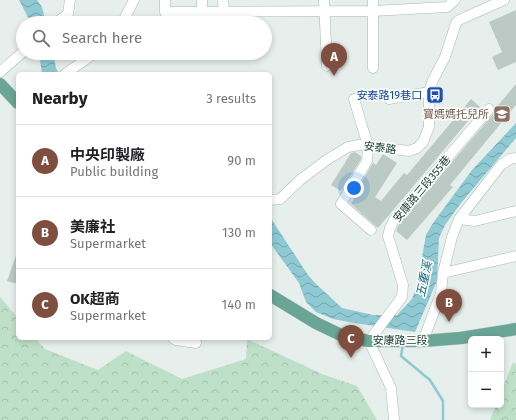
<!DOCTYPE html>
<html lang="en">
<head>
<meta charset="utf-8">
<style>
  body { margin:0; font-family:"Fira Sans","Noto Sans TC",sans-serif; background:#f6f6f6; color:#202124 }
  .controls { position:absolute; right:12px; bottom:12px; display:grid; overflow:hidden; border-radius:6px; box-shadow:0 2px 6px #0003 }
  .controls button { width:36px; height:36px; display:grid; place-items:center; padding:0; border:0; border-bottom:1px solid #e0e0e0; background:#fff; color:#202124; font:20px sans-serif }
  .you { position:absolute; left:354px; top:188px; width:14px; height:14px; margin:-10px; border:3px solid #fff; border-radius:50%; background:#1a73e8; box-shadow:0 0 0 6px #1a73e833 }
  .badge { display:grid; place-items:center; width:26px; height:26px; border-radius:50%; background:#7f4e3f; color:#fff; font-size:13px; font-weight:700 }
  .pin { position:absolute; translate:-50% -33px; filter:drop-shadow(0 1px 2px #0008) }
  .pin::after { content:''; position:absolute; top:21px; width:14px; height:12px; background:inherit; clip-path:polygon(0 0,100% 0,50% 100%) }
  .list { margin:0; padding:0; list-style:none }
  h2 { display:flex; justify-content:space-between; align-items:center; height:52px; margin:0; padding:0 16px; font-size:17px }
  h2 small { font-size:13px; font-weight:400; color:#757577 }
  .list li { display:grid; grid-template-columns:26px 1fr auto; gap:12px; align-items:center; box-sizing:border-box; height:72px; padding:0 16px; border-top:1px solid #e0e0e0 }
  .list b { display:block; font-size:15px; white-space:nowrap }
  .list p { margin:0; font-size:13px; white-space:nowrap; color:#757577 }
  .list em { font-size:13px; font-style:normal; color:#757577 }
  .icon { flex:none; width:22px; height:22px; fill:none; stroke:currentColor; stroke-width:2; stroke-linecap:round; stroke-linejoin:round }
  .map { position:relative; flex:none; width:516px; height:420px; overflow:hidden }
  .search { position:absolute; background:#fff; box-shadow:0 2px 6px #0003; left:16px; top:16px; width:256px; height:44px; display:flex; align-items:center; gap:10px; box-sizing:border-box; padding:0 14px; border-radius:22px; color:#757577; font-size:15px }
  .panel { position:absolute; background:#fff; box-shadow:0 2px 6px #0003; left:16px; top:72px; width:256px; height:268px; border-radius:6px }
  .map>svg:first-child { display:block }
  .forest { fill:url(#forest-crowns) }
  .water { fill:url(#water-waves) }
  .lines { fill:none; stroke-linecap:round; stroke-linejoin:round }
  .stream { stroke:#8ec9d4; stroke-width:2.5 }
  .building { fill:#bbcac4 }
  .minor-casing { stroke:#a8b8b2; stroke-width:11 }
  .major-casing { stroke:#c2cac8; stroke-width:13 }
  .minor { stroke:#fff; stroke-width:10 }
  .major { stroke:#6aa596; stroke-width:12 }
  .labels { text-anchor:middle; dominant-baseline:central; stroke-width:3.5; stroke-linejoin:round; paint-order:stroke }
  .transit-label { font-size:11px; fill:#164399; stroke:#f7fbf9; text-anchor:end }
  .education-label { font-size:11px; fill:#785e54; stroke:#f7fbf9; text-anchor:end }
  .street-label { font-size:11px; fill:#24423a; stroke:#f7fbf9 }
  .water-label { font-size:12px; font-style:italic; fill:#1c6f80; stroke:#f7fbf9 }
</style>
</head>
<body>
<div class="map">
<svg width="516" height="420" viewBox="0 0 516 420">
  <defs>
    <pattern id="forest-crowns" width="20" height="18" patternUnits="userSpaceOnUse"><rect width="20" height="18" fill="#bfe0c8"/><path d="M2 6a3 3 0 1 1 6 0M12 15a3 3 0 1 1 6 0" fill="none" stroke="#a4c1ad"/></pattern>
    <pattern id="water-waves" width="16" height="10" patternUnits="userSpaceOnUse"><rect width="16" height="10" fill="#8ec9d4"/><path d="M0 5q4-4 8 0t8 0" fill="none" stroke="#74a5ad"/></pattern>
  </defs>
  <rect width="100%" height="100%" fill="#e6efeb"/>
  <path class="forest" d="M 0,297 L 18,318 L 18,338 L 35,338 L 45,349 L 98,370 L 126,351 L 182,379 L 246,359 L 247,339 L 322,374 L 357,386 L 377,420 L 0,420 Z
    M 513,362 L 516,364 L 516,420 L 490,420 L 496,405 L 501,405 L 501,392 Z"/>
  <path class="water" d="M 19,0 L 37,0 L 42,7 L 46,23 L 31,23 Z
    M 39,53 L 53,53 L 56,68 L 59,74 L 42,74 Z
    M 516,123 L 516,138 L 461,203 L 445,225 L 439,238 L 437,281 L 415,332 L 348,322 L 333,319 L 316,312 L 306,302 L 299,283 L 270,243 L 270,217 L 308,275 L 315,283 L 342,308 L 373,315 L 397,315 L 412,299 L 417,285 L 426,235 L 433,223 L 472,170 Z"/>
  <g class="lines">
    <path class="stream" d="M 403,344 L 401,356 L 430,380 L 443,401 L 443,420"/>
  </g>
  <path class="building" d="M 516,10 L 516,62 L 498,70 L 492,57 L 502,52 L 489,22 Z
    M 516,84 L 516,105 L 450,185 L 453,187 L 407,240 L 396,231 L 399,224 L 494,113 L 495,109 Z
    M 471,99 L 480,107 L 378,228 L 351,204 L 354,199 L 352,198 L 373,163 L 376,165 L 383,154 L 397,163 L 375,197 L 381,201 L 404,173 L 407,175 Z
    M 355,152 L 361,156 L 361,159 L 341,191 L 331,185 L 351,153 Z
    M 17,253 L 18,253 L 18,284 L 7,281 Z"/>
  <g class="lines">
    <defs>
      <path id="minor" d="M 165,0 L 165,12 L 373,11 L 373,0
        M 202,0 L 202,13
        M 223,0 L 224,13
        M 324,0 L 327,66
        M 56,23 L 68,14 L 70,0
        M 122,23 L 134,0
        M 373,68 L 373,11 L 447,7 L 455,0
        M 0,72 L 23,52
        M 65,74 L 95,53
        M 354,99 L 368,146 L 367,161 L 341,204 L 371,230
        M 389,99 L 429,92
        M 270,200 L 280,199 L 300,180 L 328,159 L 348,147 L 359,145 L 409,151 L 417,148 L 423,142 L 429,127 L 429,92 L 433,80 L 445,57 L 456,23 L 459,20 L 504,0
        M 459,219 L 475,221 L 516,211
        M 443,273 L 516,256
        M 173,338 L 176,340 L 196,343
        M 423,341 L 441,293 L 443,273 L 452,237 L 459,219 L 501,165 L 510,159 L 516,158
        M 394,420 L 391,388 L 369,341 L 402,297 L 403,285 L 388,236 L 390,228 L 394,220 L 489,109"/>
      <path id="major" d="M 0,84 L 18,103
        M 270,295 L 316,323 L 343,336 L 369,341 L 423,341 L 461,338 L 516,329"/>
    </defs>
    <use href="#minor" class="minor-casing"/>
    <use href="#major" class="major-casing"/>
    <use href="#minor" class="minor"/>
    <use href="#major" class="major"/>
  </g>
  <defs>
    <symbol id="bus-square" viewBox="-11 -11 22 22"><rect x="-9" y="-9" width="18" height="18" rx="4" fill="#1a4fb4" stroke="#f7fbf9"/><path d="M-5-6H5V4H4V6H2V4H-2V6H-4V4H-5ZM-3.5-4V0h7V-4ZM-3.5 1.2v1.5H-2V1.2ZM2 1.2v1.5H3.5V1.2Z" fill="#fff"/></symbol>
    <symbol id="school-square" viewBox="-11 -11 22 22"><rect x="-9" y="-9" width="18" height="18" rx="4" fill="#8d6e63" stroke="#f7fbf9"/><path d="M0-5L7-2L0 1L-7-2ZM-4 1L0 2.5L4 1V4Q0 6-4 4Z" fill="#fff"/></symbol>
  </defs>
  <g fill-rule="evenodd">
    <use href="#bus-square" x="425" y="85" width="20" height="20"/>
    <use href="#school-square" x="492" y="104" width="20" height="20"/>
  </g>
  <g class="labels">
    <g class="transit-label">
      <text x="422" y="95">安泰路19巷口</text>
    </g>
    <g class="education-label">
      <text x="489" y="114">寶媽媽托兒所</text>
    </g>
    <g class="street-label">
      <text transform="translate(380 148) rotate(7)">安泰路</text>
      <text transform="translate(422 189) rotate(-50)">安康路三段355巷</text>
      <text x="400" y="340">安康路三段</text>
    </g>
    <g class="water-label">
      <text transform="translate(424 279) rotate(-78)">五重溪</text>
    </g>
  </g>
</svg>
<div class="controls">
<button>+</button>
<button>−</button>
</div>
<div class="you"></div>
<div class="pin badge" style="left:334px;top:76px">A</div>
<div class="pin badge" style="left:449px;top:322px">B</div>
<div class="pin badge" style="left:351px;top:358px">C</div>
<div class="search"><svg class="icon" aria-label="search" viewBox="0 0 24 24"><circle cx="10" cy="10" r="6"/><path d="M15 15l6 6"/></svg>Search here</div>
<section class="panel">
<h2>Nearby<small>3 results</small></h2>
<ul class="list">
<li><span class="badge">A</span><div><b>中央印製廠</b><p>Public building</p></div><em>90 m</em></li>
<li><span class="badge">B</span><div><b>美廉社</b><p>Supermarket</p></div><em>130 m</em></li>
<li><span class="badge">C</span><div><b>OK超商</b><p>Supermarket</p></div><em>140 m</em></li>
</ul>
</section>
</div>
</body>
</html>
